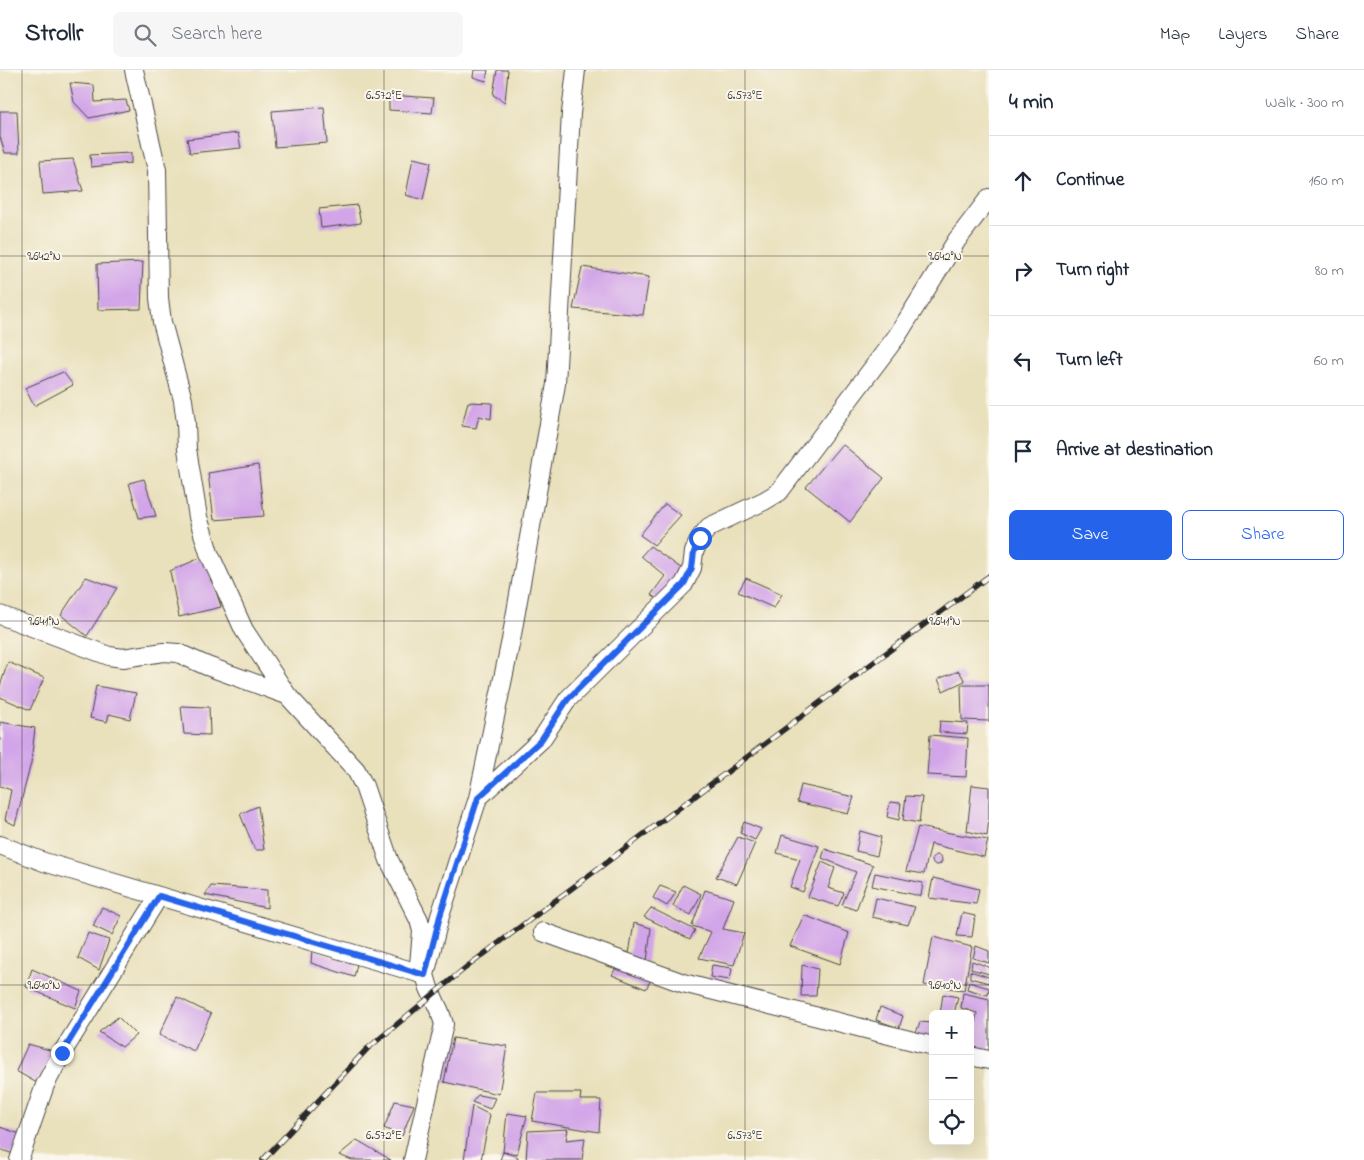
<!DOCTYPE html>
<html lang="en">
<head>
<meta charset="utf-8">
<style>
  body { margin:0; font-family:"Indie Flower",sans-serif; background:#f6f6f7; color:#1f2937 }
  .controls { position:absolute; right:15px; bottom:15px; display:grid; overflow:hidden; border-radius:8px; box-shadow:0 5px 20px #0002 }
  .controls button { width:45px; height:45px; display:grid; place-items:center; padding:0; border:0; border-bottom:1px solid #e0e1e3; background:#fff; color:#1f2937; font:25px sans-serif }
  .stop { position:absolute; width:15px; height:15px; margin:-11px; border:4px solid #2563eb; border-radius:50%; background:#fff }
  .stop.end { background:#2563eb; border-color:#fff; box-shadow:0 1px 5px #0008 }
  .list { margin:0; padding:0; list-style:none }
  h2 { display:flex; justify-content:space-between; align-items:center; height:65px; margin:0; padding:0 20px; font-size:21px }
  h2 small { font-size:16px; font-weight:400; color:#747a83 }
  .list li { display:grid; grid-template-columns:32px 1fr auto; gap:15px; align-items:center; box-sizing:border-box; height:90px; padding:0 20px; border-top:1px solid #e0e1e3 }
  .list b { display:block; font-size:19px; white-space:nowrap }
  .list em { font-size:16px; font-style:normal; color:#747a83 }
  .actions { display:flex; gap:10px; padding:15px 20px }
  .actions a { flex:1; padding:11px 0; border:1px solid #2563eb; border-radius:8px; text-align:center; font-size:18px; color:#2563eb }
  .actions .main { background:#2563eb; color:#fff }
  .icon { flex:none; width:28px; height:28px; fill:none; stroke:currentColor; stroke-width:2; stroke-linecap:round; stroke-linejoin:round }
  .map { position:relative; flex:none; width:989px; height:1090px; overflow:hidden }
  header { display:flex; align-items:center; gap:30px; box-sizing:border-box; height:70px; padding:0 25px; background:#fff; border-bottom:1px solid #e0e1e3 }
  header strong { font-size:24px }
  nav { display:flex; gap:28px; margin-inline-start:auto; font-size:18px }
  .search { width:350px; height:45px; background:#f6f6f7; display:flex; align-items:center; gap:12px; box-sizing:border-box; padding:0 18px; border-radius:8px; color:#747a83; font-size:19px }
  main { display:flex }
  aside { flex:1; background:#fff }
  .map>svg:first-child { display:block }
  .building { fill:#d2a5e8 }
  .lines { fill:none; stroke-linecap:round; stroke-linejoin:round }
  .minor-casing { stroke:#484641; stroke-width:20 }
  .minor { stroke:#fff; stroke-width:18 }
  .rail-casing { stroke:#2b2b2b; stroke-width:5.5 }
  .rail { stroke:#fbf7ec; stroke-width:4; stroke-dasharray:11; stroke-linecap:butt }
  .route { stroke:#2563eb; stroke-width:6 }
  .ticks { fill:none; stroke:#2b2b2b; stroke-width:1; stroke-opacity:0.45 }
  .ticks-label { font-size:12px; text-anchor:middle; fill:#2b2b2b; stroke:#fbf7ec; stroke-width:4; stroke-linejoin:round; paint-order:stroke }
</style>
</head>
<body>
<header>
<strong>Strollr</strong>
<div class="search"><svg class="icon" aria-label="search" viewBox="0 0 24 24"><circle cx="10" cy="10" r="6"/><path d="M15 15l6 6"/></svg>Search here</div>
<nav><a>Map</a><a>Layers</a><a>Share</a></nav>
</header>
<main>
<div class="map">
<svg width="989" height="1090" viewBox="0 0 989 1090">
  <rect width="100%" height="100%" fill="#fbf7ec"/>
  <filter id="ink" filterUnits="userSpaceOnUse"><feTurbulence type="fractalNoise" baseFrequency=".02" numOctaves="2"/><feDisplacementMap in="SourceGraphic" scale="10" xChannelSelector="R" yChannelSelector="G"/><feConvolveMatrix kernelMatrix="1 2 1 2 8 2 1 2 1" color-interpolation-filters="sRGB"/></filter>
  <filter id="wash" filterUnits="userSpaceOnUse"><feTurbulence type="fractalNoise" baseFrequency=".0096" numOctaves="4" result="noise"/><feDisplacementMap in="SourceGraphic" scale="20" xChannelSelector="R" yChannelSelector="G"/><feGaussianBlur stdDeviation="1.12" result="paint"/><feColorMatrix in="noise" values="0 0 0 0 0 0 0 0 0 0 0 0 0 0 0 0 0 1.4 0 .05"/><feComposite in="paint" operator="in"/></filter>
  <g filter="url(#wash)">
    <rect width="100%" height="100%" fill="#e9e0bc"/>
    <g id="blocks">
      <path class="building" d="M 474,0 L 488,0 L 486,11 L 473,7 Z
        M 497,0 L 508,0 L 505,32 L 493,25 Z
        M 70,13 L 94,15 L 95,32 L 126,30 L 129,40 L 89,48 L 74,32 Z
        M 389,25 L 434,28 L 432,43 L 389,40 Z
        M 324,37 L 327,73 L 275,77 L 272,41 Z
        M 0,41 L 17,41 L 19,83 L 5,83 L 0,67 Z
        M 238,63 L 241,78 L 190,83 L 187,69 Z
        M 131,83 L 131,93 L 91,97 L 90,85 Z
        M 413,88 L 431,92 L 423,130 L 406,125 Z
        M 73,89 L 83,121 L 43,124 L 40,91 Z
        M 357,135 L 361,153 L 321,158 L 319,139 Z
        M 143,192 L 141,239 L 98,240 L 97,194 Z
        M 582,197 L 649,207 L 643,245 L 573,239 Z
        M 63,302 L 73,315 L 34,336 L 25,318 Z
        M 468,332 L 492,333 L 491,349 L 479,346 L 476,358 L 462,356 Z
        M 842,374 L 884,408 L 850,452 L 806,417 Z
        M 258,395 L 264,446 L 214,450 L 208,403 Z
        M 144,409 L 156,446 L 139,448 L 129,413 Z
        M 665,434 L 681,445 L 654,475 L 640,465 Z
        M 650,476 L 685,501 L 662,532 L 651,525 L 665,506 L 641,486 Z
        M 205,486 L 221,537 L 179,547 L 170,501 Z
        M 86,507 L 117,518 L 87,566 L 61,545 Z
        M 746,508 L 782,524 L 774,538 L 738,522 Z
        M 8,592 L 44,608 L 30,640 L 0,627 L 0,616 Z
        M 959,601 L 965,611 L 943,621 L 938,609 Z
        M 961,615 L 989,615 L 989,651 L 962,650 Z
        M 96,616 L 136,623 L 130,649 L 109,644 L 107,652 L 90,648 Z
        M 181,636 L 209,637 L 210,665 L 184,664 Z
        M 940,651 L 968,653 L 967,664 L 939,662 Z
        M 0,652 L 35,658 L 31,693 L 15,755 L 5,750 L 11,720 L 0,716 Z
        M 930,665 L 968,668 L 966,707 L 927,705 Z
        M 801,715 L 854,727 L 848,744 L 797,732 Z
        M 972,715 L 989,717 L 989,749 L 987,766 L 967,761 Z
        M 906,726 L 922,727 L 919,753 L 903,750 Z
        M 890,732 L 901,733 L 899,750 L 887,747 Z
        M 258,736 L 264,780 L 255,780 L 240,744 Z
        M 744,752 L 761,759 L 755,770 L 740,763 Z
        M 918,757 L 988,770 L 984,787 L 931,774 L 924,804 L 906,801 Z
        M 860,761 L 881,767 L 877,786 L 856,781 Z
        M 782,765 L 819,776 L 803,822 L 790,817 L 800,789 L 777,783 Z
        M 738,767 L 755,773 L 737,814 L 716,807 Z
        M 825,779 L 873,795 L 856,840 L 842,835 L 856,802 L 822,788 Z
        M932 790a5 5 0 1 1 10 0a5 5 0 1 1-10 0Z
        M 822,792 L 835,798 L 828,818 L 844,823 L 838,836 L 808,827 Z
        M 875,803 L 923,813 L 921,826 L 872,816 Z
        M 933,808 L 979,819 L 976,834 L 929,828 Z
        M 683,815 L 701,824 L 691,845 L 673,836 Z
        M 211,816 L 267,820 L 267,838 L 205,825 Z
        M 660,816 L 676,822 L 667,836 L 653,828 Z
        M 705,820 L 734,829 L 723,859 L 744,863 L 734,895 L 699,888 L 711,862 L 692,856 Z
        M 876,828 L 915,837 L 908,855 L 872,847 Z
        M 102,837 L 121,846 L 112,865 L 93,856 Z
        M 651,838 L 695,860 L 690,869 L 644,847 Z
        M 962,843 L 975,846 L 972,867 L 957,866 Z
        M 804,845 L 849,863 L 840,894 L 790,876 Z
        M 634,853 L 651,858 L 647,892 L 628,890 Z
        M 88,863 L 109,870 L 99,900 L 78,888 Z
        M 933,867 L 972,877 L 964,920 L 924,915 Z
        M 976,876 L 989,881 L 989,893 L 973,888 Z
        M 312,879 L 357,894 L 354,907 L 311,893 Z
        M 972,891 L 989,897 L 989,904 L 971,899 Z
        M 618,894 L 652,908 L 646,919 L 612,905 Z
        M 712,895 L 732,898 L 730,910 L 710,907 Z
        M 802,895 L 818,899 L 816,926 L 801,926 Z
        M 32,899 L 81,921 L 75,938 L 26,917 Z
        M 970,901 L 989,907 L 989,913 L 970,908 Z
        M 969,912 L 989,918 L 988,925 L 967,919 Z
        M 963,923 L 989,929 L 989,983 L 970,978 L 977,943 L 961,938 Z
        M 943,924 L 958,927 L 954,944 L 940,944 Z
        M 177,927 L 211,944 L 194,981 L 159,965 Z
        M 880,937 L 903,946 L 899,958 L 876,950 Z
        M 118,947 L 136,965 L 122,977 L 99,962 Z
        M 920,952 L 933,953 L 933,970 L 915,965 Z
        M 453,968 L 507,976 L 499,1024 L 444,1012 Z
        M 28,974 L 53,981 L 37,1013 L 16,1001 Z
        M 537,1023 L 581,1023 L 580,1030 L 601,1030 L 599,1062 L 532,1051 Z
        M 478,1025 L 495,1028 L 490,1039 L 472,1032 Z
        M 395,1031 L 414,1035 L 402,1066 L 384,1058 Z
        M 472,1036 L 490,1045 L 481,1090 L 464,1090 Z
        M 507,1043 L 527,1046 L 517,1084 L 503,1082 Z
        M 0,1057 L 20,1064 L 13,1084 L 0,1079 Z
        M 568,1059 L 566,1070 L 585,1068 L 582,1090 L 526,1090 L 528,1061 Z
        M 357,1070 L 391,1090 L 352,1090 L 339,1085 Z
        M 503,1082 L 518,1087 L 518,1090 L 500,1090 Z"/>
    </g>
  </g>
  <g filter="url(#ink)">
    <use href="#blocks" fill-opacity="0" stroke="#484641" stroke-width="1"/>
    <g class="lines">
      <defs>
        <path id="minor" d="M 134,0 L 157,100 L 159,228 L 162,252 L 183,330 L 186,353 L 187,379 L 198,447 L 209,483 L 244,560 L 287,625 L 356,700 L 364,716 L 389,790 L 419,850 L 422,861 L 419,895
          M 0,545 L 109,586 L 123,588 L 164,582 L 178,583 L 207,596 L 287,625
          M 478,728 L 541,670 L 568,629 L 684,514 L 692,498 L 694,482 L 700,468 L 709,457 L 764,431 L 779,422 L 897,266 L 957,170 L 989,128
          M 0,775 L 44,792 L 425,905
          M 543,862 L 683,913 L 933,976
          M 970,986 L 989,990
          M 19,1090 L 45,1015 L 62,983 L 159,826
          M 413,1090 L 444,954 L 440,942 L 429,918 L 425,905 L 440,846 L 478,728 L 511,570 L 556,314 L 571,43 L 576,0"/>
      </defs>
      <use href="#minor" class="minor-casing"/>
      <use href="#minor" class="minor"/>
      <defs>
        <path id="rail" d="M 263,1090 L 367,979 L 464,899 L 989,506"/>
      </defs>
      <use href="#rail" class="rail-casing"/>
      <use href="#rail" class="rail"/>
    </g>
  </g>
  <g class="lines" filter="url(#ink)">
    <path class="route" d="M 62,983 L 159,826 L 425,905 L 440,846 L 478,728 L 541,670 L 568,629 L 684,514 L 692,498 L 694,482 L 700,468"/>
  </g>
  <path class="ticks" d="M 22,0 L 22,1090M 384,0 L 384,1090M 745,0 L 745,1090M 0,186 L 989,186M 0,551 L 989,551M 0,915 L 989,915"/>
  <g class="ticks-label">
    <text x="384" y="29">6.572°E</text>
    <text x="745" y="29">6.573°E</text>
    <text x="44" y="190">9.642°N</text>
    <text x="945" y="190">9.642°N</text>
    <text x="44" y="555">9.641°N</text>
    <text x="945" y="555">9.641°N</text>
    <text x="44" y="919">9.640°N</text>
    <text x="945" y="919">9.640°N</text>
    <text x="384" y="1069">6.572°E</text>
    <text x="745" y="1069">6.573°E</text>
  </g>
</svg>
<div class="controls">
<button>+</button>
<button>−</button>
<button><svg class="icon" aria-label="locate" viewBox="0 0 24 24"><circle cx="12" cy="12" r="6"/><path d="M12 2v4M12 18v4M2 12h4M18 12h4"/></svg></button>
</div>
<div class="stop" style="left:700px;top:468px"></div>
<div class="stop end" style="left:62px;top:983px"></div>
</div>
<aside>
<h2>4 min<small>Walk · 300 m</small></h2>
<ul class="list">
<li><svg class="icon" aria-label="ahead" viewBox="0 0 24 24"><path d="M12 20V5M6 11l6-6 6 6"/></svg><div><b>Continue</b></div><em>160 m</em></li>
<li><svg class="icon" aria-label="right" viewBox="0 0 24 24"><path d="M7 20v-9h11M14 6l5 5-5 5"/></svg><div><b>Turn right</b></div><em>80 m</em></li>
<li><svg class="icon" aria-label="left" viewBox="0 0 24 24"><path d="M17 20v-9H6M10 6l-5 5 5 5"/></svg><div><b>Turn left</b></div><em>60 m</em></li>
<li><svg class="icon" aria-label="arrive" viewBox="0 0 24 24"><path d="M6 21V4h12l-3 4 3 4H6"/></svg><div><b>Arrive at destination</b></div></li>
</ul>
<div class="actions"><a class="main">Save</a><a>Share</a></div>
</aside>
</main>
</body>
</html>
